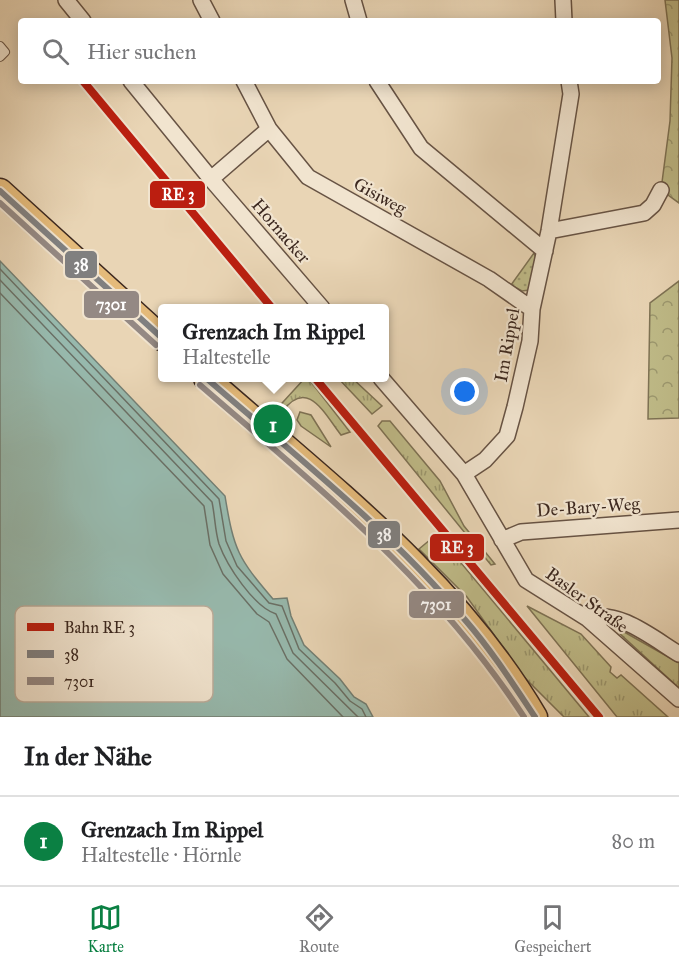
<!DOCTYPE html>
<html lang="de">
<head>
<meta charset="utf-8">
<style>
  body { margin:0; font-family:"IM FELL Great Primer",serif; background:#f6f6f6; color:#202124 }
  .you { position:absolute; left:465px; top:392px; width:21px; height:21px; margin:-15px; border:4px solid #fff; border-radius:50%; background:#1a73e8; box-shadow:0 0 0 9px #1a73e833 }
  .badge { display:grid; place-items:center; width:39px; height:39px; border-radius:50%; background:#0b8043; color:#fff; font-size:20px; font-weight:700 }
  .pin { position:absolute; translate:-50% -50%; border:3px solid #fff; box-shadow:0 2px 6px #0006 }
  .popup { position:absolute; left:158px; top:304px; width:231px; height:78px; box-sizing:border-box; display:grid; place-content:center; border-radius:6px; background:#fff; filter:drop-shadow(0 2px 4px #0005); font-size:20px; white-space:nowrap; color:#757577 }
  .popup b { font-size:22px; color:#202124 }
  .popup::after { content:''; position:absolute; left:50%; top:100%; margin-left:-12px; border:12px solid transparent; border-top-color:#fff }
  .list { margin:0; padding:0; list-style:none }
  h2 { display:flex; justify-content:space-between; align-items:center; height:78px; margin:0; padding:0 24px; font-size:26px }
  h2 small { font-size:20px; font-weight:400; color:#757577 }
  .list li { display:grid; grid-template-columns:39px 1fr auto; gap:18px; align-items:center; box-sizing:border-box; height:90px; padding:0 24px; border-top:2px solid #e0e0e0 }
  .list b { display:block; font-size:22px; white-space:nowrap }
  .list p { margin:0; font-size:20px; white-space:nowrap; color:#757577 }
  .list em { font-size:20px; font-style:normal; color:#757577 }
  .icon { flex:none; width:33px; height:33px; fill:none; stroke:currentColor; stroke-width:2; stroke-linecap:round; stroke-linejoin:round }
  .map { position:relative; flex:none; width:679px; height:717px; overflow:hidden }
  .search { position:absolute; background:#fff; box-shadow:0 3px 15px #0003; left:18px; right:18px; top:18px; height:66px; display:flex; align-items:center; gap:15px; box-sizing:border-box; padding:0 21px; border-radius:6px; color:#757577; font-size:22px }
  .sheet { height:168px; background:#fff }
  nav { display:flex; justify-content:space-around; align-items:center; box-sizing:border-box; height:84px; border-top:2px solid #e0e0e0; background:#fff; font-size:16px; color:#757577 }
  nav a { display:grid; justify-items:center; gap:3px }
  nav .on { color:#0b8043 }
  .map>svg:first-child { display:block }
  .grass { fill:url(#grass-tufts); stroke:#7e7254; stroke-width:1.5 }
  .forest { fill:url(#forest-crowns); stroke:#7e7254; stroke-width:1.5 }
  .park { fill:url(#park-dots); stroke:#7e7254; stroke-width:1.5 }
  .water { fill:#97b9ad; stroke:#737f74; stroke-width:1.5 }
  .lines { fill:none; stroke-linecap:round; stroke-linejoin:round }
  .shore { stroke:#6a7066; stroke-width:1.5 }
  .service-casing { stroke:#675344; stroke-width:10 }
  .minor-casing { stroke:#675344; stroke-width:18 }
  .primary-casing { stroke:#3c281f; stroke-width:27 }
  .service { stroke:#f1e4cf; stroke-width:8 }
  .minor { stroke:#f1e4cf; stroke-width:15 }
  .primary { stroke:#e4ba7a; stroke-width:24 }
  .bus-1-casing { stroke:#f1e4cf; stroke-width:10 }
  .bus-2-casing { stroke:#f1e4cf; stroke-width:10 }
  .bus-1 { stroke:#808080; stroke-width:6 }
  .bus-2 { stroke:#948984; stroke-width:6 }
  .rail-1-casing { stroke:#f1e4cf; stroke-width:12 }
  .rail-1 { stroke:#bb1e10; stroke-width:8 }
  .labels { text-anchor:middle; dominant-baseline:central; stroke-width:4.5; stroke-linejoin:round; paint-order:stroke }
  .street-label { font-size:18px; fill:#3c281f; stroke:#f1e4cf }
  .key { fill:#f1e4cf; stroke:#bbac9a; stroke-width:1.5 }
  .key-label { font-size:16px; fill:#3c281f }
  .line-badge { stroke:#f1e4cf; stroke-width:2 }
  .badge-label { font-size:16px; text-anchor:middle; font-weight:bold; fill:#fff }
</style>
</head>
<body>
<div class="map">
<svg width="679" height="717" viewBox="0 0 679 717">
  <defs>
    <pattern id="grass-tufts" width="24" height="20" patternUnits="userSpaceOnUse" patternTransform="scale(1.5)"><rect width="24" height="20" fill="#bfbb88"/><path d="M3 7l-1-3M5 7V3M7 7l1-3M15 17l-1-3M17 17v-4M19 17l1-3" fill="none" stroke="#9c986f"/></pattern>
    <pattern id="forest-crowns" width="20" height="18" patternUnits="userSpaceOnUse" patternTransform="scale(1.5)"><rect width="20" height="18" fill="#bfbb88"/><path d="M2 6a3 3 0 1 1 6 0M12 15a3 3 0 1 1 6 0" fill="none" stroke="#9c986f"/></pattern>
    <pattern id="park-dots" width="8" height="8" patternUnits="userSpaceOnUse" patternTransform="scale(1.5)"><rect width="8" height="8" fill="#bfbb88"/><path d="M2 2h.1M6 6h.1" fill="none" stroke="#9c986f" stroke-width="1.8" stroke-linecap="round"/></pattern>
  </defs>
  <rect width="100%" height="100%" fill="#e9d5b5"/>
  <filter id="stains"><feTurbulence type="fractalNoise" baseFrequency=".00333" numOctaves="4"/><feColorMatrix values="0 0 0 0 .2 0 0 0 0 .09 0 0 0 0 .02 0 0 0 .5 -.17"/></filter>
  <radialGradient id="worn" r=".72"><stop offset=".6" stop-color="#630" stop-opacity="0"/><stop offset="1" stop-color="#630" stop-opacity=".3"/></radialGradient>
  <path class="grass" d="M 305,378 L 308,378 L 350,432 L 341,435 C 324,413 307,377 282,412 L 283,422 L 273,413 Z
    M 338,378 L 352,378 L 382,406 L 372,414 Z
    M 300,412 L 311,415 L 331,447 L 301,426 L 297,420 Z
    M 382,421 L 390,421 L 440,481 L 464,526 L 495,564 L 491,565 L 378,426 Z
    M 437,534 L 589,717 L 564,717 L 524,677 L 467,597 L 419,549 Z
    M 527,606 L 581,634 L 611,667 L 610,672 L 617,678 L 621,675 L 668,717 L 617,717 Z
    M 619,629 L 679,663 L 679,688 L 618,632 Z"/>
  <path class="forest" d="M 665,0 L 679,0 L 679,203 L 661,190 L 670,121 L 672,58 Z
    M 679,281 L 679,418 L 648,419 L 650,303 Z"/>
  <path class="park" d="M 534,253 L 537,260 L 529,290 L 522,291 L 511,285 Z"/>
  <path class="water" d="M 0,261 L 225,496 C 234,551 238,558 273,599 L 287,598 L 291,616 L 304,645 L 340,679 L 354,697 L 366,704 L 373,717 L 0,717 Z"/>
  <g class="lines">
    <path class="shore" d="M 0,269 L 219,499 L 226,541 L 237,566 L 269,603 L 282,606 L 299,649 L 335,683 L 350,701 L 362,709 L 366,717
      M 0,280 L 212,502 C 215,516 215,531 219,544 C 227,566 254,607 276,614 L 293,653 L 358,717
      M 0,293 L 204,506 L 210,545 L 223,574 L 257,614 L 269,622 L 287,659 L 343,717"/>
    <defs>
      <path id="service" d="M 0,46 L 5,52 L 0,57"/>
      <path id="minor" d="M 66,0 L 83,21
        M 201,0 L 212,21
        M 353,0 L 359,21
        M 563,0 L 564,21
        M 131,81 L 211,179 L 322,308
        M 244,81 L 269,129 L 308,177 L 489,279 L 532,309
        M 377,81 L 421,148 L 545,251
        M 211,179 L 269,129
        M 549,231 L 644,213 L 653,205 L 661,190
        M 381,378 L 464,474 L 526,580 L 588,619 L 679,699
        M 464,474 L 485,460 L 507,436 L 515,407 L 530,341 L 532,309 L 549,231 L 571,94 L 569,81
        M 502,540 L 521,532 L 679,520
        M 588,619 C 617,608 654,639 679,654"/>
      <path id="primary" d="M 0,191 L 162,338
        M 206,378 C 324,482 454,579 535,717"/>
    </defs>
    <use href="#service" class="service-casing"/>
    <use href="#minor" class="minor-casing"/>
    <use href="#primary" class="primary-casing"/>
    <use href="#service" class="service"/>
    <use href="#minor" class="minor"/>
    <use href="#primary" class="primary"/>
    <defs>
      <path id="bus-1" d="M 0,191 L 162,338
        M 206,378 C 295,455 390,530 466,621 C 492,651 513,684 535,717"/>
      <path id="bus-2" d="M 0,203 L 156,345
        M 200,385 C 321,490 435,581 524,717"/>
    </defs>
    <use href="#bus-1" class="bus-1-casing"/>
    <use href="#bus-2" class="bus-2-casing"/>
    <use href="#bus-1" class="bus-1"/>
    <use href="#bus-2" class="bus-2"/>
    <defs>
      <path id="rail-1" d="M 83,81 L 272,308
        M 315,378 L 599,717"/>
    </defs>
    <use href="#rail-1" class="rail-1-casing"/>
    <use href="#rail-1" class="rail-1"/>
  </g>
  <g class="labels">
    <g class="street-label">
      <text transform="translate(380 196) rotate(29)">Gisiweg</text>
      <text transform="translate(281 231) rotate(49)">Hornacker</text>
      <text transform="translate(507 345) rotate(-80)">Im Rippel</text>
      <text transform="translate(588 507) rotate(-4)">De-Bary-Weg</text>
      <text transform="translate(587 600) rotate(36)">Basler Straße</text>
    </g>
  </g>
  <rect x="15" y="606" width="198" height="96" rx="9" class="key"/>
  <rect x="27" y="623" width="27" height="8" fill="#bb1e10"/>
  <rect x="27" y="650" width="27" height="8" fill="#808080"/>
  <rect x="27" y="677" width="27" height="8" fill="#948984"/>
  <g class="key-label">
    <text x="64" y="633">Bahn RE 3</text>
    <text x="64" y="660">38</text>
    <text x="64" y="687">7301</text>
  </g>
  <g class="line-badge">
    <rect x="149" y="180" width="57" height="29" rx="6" fill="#bb1e10"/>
    <rect x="64" y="250" width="34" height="29" rx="6" fill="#808080"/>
    <rect x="83" y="290" width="57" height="29" rx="6" fill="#948984"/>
    <rect x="367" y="520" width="34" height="29" rx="6" fill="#808080"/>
    <rect x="429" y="533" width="56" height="29" rx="6" fill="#bb1e10"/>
    <rect x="408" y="590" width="57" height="29" rx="6" fill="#948984"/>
  </g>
  <g class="badge-label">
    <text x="178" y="200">RE 3</text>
    <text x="81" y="270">38</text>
    <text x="111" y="310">7301</text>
    <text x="384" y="540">38</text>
    <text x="457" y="553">RE 3</text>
    <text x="436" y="610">7301</text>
  </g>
  <rect width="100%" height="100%" filter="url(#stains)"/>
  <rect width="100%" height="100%" fill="url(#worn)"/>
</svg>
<div class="you"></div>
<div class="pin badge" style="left:273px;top:424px">1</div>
<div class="popup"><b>Grenzach Im Rippel</b>Haltestelle</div>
<div class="search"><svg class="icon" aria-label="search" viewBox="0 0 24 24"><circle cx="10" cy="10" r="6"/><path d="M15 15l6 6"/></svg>Hier suchen</div>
</div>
<section class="sheet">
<h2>In der Nähe<small></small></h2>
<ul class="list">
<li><span class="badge">1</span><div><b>Grenzach Im Rippel</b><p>Haltestelle · Hörnle</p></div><em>80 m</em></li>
</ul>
</section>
<nav>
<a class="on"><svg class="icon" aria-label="map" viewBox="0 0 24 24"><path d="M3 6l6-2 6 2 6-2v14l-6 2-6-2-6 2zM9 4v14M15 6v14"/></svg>Karte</a>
<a><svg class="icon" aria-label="directions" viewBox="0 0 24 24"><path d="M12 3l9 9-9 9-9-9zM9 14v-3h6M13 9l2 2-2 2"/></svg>Route</a>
<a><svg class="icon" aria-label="saved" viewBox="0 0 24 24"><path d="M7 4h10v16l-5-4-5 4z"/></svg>Gespeichert</a>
</nav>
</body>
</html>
